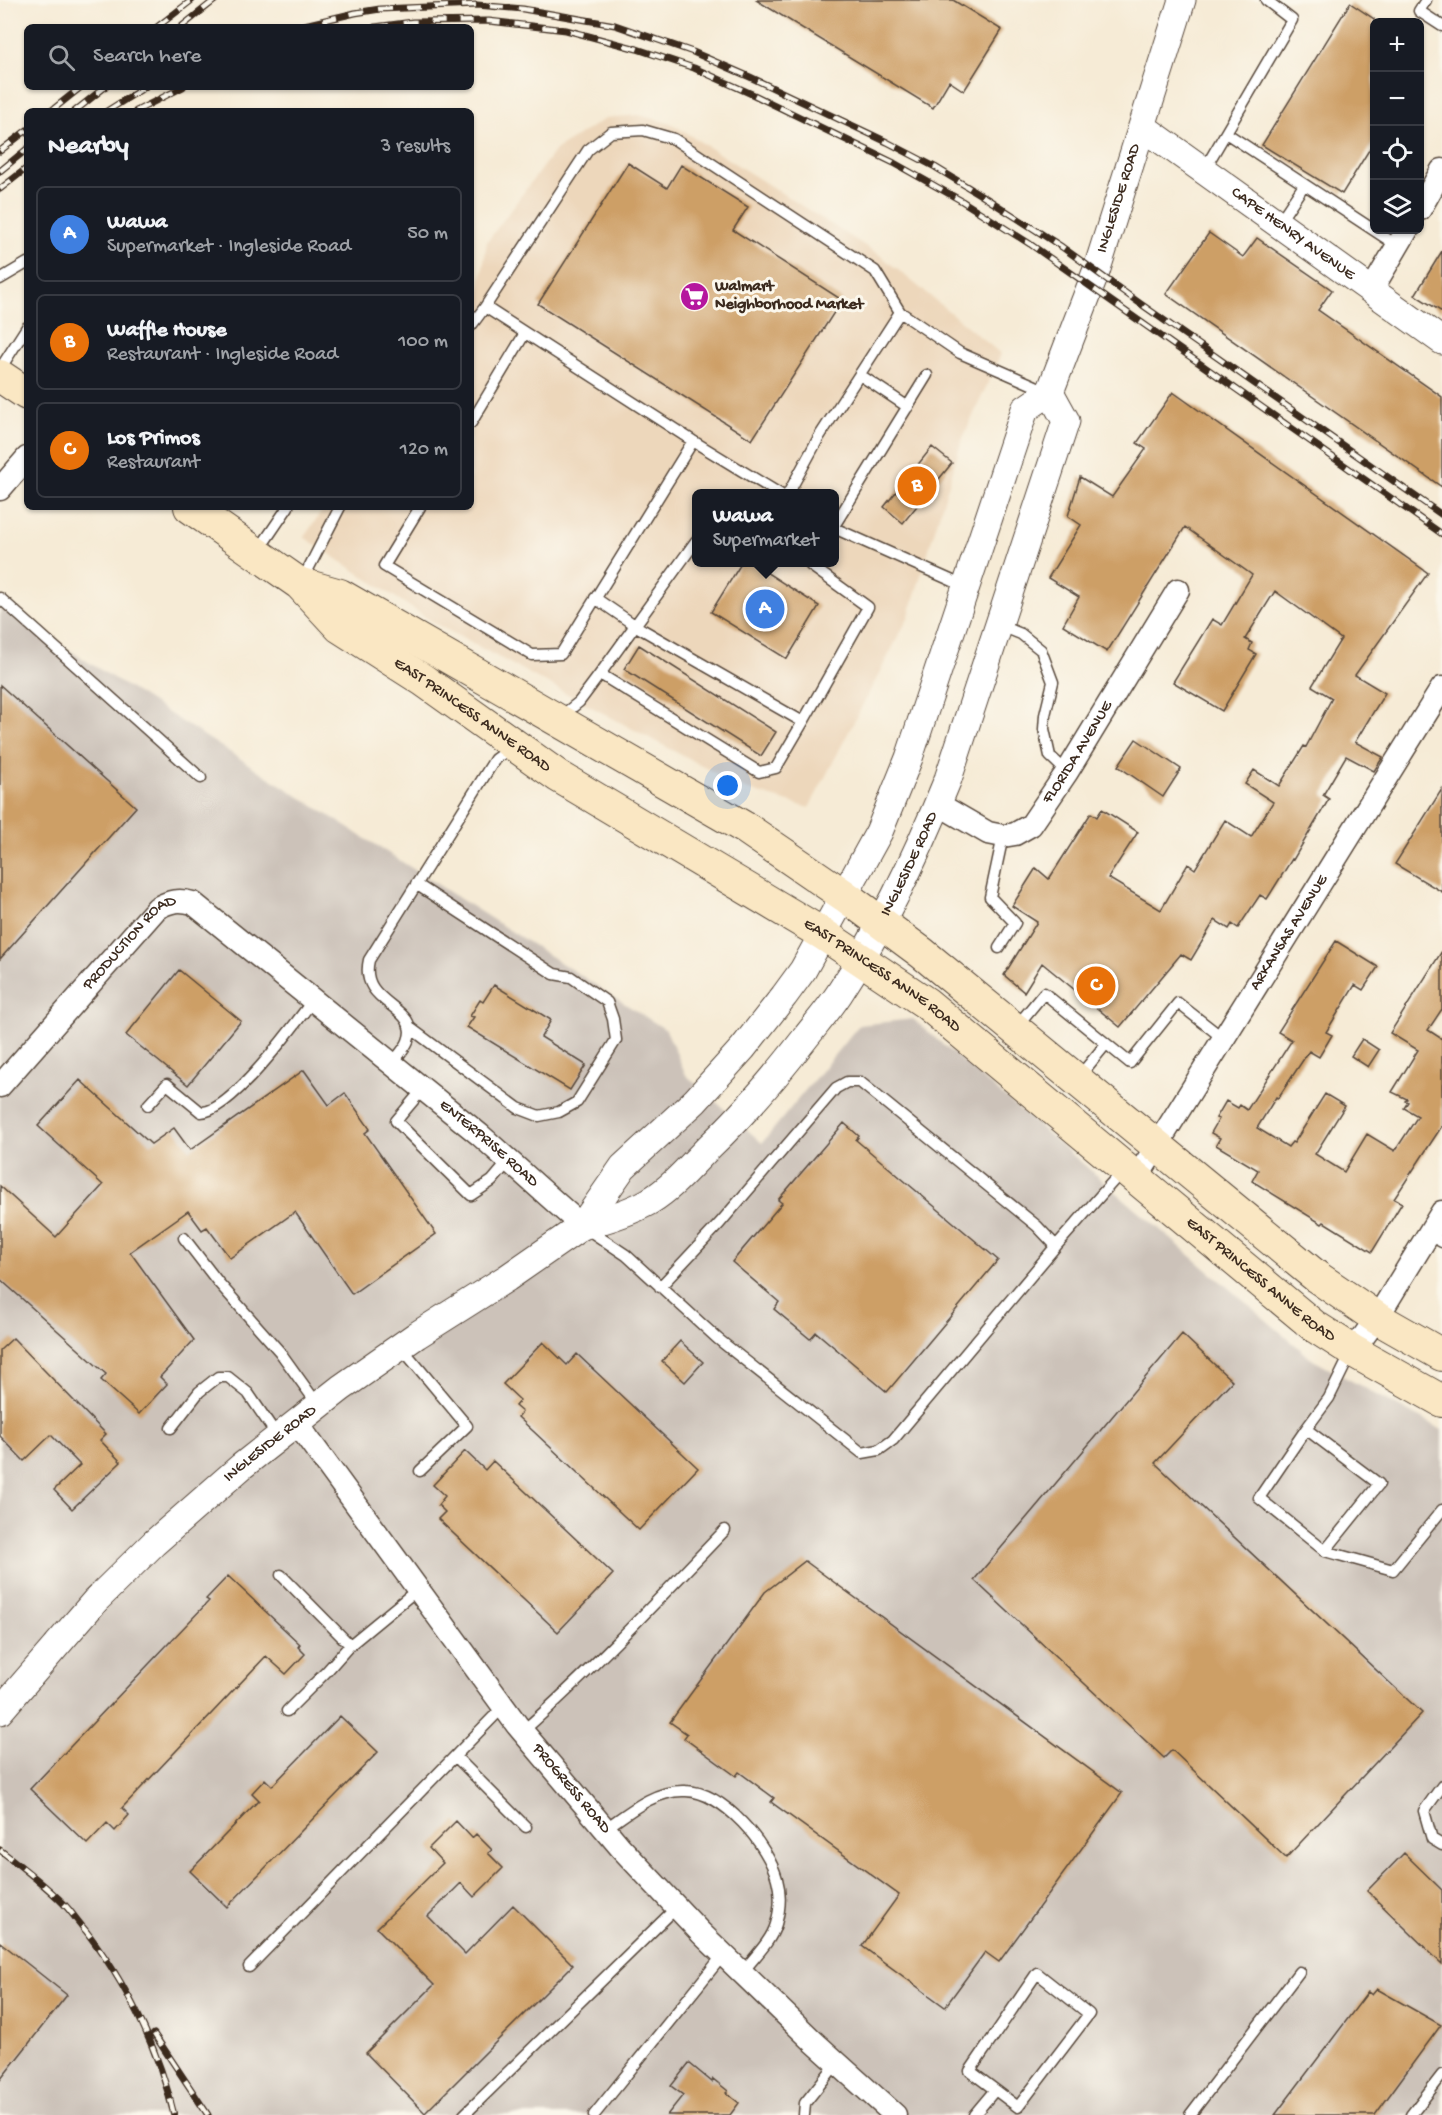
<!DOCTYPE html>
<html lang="en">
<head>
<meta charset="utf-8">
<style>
  body { margin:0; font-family:"Gochi Hand",sans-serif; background:#242831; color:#f1f3f6 }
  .controls { position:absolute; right:18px; top:18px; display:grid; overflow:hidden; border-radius:9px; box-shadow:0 2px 4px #0004 }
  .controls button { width:54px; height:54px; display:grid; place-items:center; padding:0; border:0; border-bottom:2px solid #363941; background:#171b24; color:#f1f3f6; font:30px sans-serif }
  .you { position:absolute; left:728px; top:786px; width:21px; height:21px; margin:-15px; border:4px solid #fff; border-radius:50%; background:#1a73e8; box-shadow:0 0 0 9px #1a73e833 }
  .badge { display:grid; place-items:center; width:39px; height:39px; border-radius:50%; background:#d690ce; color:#fff; font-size:20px; font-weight:700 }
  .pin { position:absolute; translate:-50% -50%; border:3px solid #fff; box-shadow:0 2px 6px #0006 }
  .popup { position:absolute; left:692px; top:489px; width:147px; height:78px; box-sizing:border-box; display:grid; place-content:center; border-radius:9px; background:#171b24; filter:drop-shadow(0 2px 4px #0005); font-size:20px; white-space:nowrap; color:#9ea1a6 }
  .popup b { font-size:22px; color:#f1f3f6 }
  .popup::after { content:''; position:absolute; left:50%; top:100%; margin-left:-12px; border:12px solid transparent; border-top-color:#171b24 }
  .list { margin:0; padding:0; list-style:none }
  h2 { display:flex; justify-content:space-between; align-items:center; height:78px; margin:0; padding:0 24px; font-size:26px }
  h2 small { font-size:20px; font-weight:400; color:#9ea1a6 }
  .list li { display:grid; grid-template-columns:39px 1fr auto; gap:18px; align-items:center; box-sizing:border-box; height:96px; margin:0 12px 12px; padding:0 12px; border:2px solid #363941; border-radius:9px }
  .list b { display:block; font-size:22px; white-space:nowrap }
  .list p { margin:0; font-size:20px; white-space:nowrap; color:#9ea1a6 }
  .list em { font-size:20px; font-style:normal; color:#9ea1a6 }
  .icon { flex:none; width:33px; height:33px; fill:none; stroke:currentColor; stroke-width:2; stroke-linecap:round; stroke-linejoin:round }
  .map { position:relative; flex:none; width:1442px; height:2115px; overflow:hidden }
  .search { position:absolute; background:#171b24; box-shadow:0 2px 4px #0004; left:24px; top:24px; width:450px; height:66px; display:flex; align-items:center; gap:15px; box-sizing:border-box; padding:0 21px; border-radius:9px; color:#9ea1a6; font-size:22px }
  .panel { position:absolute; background:#171b24; box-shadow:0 2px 4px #0004; left:24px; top:108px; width:450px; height:402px; border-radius:9px }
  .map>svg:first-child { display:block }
  .built { fill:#edd7bb; fill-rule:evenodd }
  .industrial { fill:#ccc2b9 }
  .building { fill:#cd9f66 }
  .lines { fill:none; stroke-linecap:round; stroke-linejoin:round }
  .service-casing { stroke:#57473a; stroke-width:13 }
  .minor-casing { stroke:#57473a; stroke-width:25 }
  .tertiary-casing { stroke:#57473a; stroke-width:29 }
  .secondary-casing { stroke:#57473a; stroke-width:34 }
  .service { stroke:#fff; stroke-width:10 }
  .minor { stroke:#fff; stroke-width:22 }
  .tertiary { stroke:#fff; stroke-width:27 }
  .secondary { stroke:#fae7c3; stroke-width:32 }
  .rail-casing { stroke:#3b2a1e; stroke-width:7 }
  .rail { stroke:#fbf7ec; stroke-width:4.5; stroke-dasharray:14; stroke-linecap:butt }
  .labels { text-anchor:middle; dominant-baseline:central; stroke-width:6; stroke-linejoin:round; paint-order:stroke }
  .street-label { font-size:16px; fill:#3b2a1e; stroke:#fbf7ec }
  .poi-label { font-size:16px; font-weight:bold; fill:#3b2a1e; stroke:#fbf7ec; text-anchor:start }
</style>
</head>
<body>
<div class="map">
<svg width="1442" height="2115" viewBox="0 0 1442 2115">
  <rect width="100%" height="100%" fill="#fbf7ec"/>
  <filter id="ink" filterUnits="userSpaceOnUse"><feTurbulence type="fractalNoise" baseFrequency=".0167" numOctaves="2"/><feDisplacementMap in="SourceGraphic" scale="12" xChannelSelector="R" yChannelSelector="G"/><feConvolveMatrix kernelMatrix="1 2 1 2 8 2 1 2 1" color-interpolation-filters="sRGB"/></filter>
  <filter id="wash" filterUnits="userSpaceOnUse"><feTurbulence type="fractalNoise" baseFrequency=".008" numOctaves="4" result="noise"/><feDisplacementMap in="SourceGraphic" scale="24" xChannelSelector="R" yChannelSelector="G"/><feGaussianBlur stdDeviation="1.35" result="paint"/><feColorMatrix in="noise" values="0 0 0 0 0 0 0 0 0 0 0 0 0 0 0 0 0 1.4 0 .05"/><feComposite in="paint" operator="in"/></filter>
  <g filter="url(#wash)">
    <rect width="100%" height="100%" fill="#f6ebd6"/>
    <path class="built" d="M 639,115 L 672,124 L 881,256 L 1001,354 L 962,440 L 908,618 L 809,808 L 745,789 L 436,624 L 304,537 L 325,507 L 471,507 L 471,305 L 479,294 L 487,242 L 555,150 L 606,118 ZM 696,494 L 834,494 L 834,562 L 696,562 Z"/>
    <path class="industrial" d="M 0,606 L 666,1030 L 686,1075 L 762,1143 L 859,1025 L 913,1019 L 1313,1360 L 1442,1430 L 1442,2115 L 0,2115 Z"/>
    <g id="blocks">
      <path class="building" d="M 756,0 L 953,0 L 1002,30 L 964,91 L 949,81 L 933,108 Z
        M 1350,3 L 1374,19 L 1374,142 L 1342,194 L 1262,145 Z
        M 628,163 L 667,188 L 681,165 L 748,207 L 733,230 L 842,300 L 752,440 L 538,304 Z
        M 1209,233 L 1243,257 L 1257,238 L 1332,290 L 1318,310 L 1442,397 L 1442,487 L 1166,294 Z
        M 1442,251 L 1442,312 L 1415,295 Z
        M 1173,392 L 1428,573 L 1355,675 L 1385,693 L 1355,742 L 1383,757 L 1374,771 L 1346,756 L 1323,795 L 1329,799 L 1293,860 L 1292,859 L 1267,899 L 1260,895 L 1238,928 L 1232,924 L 1229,929 L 1215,920 L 1191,960 L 1181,954 L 1120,1027 L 1042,963 L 1024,992 L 1004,975 L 1037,922 L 1012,906 L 1036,868 L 1049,879 L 1091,813 L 1097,817 L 1102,809 L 1138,832 L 1108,878 L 1161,910 L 1188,864 L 1195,869 L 1225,820 L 1251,837 L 1273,802 L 1245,784 L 1254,770 L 1279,786 L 1304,746 L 1306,747 L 1332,698 L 1312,686 L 1341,639 L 1275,591 L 1245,639 L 1252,643 L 1249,650 L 1256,654 L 1222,711 L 1173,682 L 1212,619 L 1222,625 L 1252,575 L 1185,527 L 1107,652 L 1063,625 L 1079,597 L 1048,578 L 1081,525 L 1068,516 L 1080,477 L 1112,497 L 1146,449 L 1137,443 Z
        M 932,447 L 952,463 L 903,523 L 884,507 Z
        M 742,562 L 750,562 L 819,606 L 787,659 L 711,612 Z
        M 639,645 L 776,732 L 761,756 L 624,669 Z
        M 0,685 L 136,807 L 0,959 Z
        M 1136,739 L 1181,769 L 1163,797 L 1118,766 Z
        M 1442,789 L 1442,892 L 1395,864 Z
        M 1336,941 L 1378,967 L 1363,990 L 1355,985 L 1326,1032 L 1332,1035 L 1319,1057 L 1309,1051 L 1278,1098 L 1276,1097 L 1257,1128 L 1288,1147 L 1292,1142 L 1294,1143 L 1325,1094 L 1345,1106 L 1315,1154 L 1344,1172 L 1367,1134 L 1395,1151 L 1418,1116 L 1404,1108 L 1408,1102 L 1405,1101 L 1407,1099 L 1392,1092 L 1418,1050 L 1390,1033 L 1442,951 L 1442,1009 L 1428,1030 L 1442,1039 L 1442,1126 L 1394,1199 L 1402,1203 L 1372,1252 L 1324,1222 L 1322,1224 L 1252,1181 L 1258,1170 L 1216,1145 L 1220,1138 L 1211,1133 L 1219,1119 L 1216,1118 L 1226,1101 L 1238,1108 L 1240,1105 L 1247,1110 L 1292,1040 L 1278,1032 Z
        M 179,970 L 241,1021 L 188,1085 L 126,1035 Z
        M 494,985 L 551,1020 L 541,1037 L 586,1065 L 570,1090 L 467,1027 L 474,1017 L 470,1016 L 480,1000 L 483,1002 Z
        M 1362,1039 L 1379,1050 L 1368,1067 L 1351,1056 Z
        M 304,1070 L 329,1105 L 345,1093 L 370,1129 L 365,1133 L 436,1234 L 352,1294 L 295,1212 L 230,1258 L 207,1227 L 202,1230 L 188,1211 L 130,1252 L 194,1340 L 160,1377 L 167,1384 L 139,1414 L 101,1380 L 106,1374 L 0,1279 L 0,1186 L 56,1237 L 103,1185 L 38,1126 L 80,1080 L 151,1144 L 174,1128 L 190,1150 Z
        M 844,1123 L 859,1136 L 856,1140 L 998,1260 L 887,1392 L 816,1332 L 810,1339 L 774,1309 L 779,1302 L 732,1262 L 782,1203 L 778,1200 Z
        M 1182,1334 L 1232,1381 L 1155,1463 L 1422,1713 L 1286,1858 L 1172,1750 L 1164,1758 L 974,1580 Z
        M 13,1338 L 106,1434 L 100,1440 L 121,1462 L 72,1509 L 54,1490 L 80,1465 L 51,1435 L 24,1461 L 0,1436 L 0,1350 Z
        M 680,1341 L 703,1362 L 685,1382 L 662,1361 Z
        M 543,1342 L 567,1365 L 577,1354 L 698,1468 L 639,1530 L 518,1417 L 522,1412 L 515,1406 L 520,1400 L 503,1384 Z
        M 465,1451 L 485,1470 L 493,1461 L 613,1574 L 558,1632 L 438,1519 L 445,1512 L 438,1505 L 445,1496 L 433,1485 Z
        M 805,1561 L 1122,1793 L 999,1962 L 985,1952 L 945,2007 L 862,1946 L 899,1895 L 771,1802 L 774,1798 L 739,1772 L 736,1776 L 684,1738 L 687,1734 L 670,1722 L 765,1592 Z
        M 228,1576 L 300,1644 L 298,1647 L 305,1654 L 286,1674 L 266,1656 L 122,1808 L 129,1815 L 115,1831 L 107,1823 L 87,1844 L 30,1789 L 209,1601 L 206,1599 Z
        M 340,1716 L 378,1752 L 227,1907 L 190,1871 L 259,1800 L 252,1793 L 265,1779 L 272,1786 Z
        M 456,1821 L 472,1838 L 476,1834 L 492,1850 L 488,1853 L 503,1868 L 474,1897 L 461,1883 L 428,1916 L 465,1954 L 513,1905 L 573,1965 L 425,2113 L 366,2053 L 434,1985 L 377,1928 L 443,1863 L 429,1848 Z
        M 1404,1853 L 1442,1890 L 1442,1964 L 1367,1891 Z
        M 0,1942 L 67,1995 L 0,2080 Z
        M 1377,1989 L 1441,2025 L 1375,2115 L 1275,2115 L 1368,1992 L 1372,1995 Z
        M 689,2063 L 712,2082 L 713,2079 L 728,2091 L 726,2093 L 739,2103 L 730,2115 L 667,2115 L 683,2095 L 671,2086 Z"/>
    </g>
  </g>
  <g filter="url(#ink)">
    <use href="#blocks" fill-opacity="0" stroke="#57473a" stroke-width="1.5"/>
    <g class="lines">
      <defs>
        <path id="service" d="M 1426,0 L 1419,11 L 1442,26
          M 1226,133 L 1398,246
          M 1204,170 L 1292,20 L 1266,0
          M 1278,224 L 1304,185
          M 0,279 L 27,263
          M 485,307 L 588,150 L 611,132 L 643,130 L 674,139 L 875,271 L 900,312
          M 471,326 L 485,307 L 693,441 L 780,494
          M 0,369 L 27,327
          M 860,375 L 908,407
          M 471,423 L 525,333
          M 788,494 L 819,437 L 900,312 L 960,353 L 1047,391
          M 420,507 L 384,566 L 532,655 L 561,654 L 693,441
          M 834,526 L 927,375
          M 834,528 L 964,586
          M 258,551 L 288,507
          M 302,581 L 340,507
          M 0,598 L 201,778
          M 595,598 L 636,626 L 803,722 L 868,607 L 810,565
          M 999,625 L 1021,634 L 1041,650 L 1053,682 L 1045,715 L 1044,729 L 1050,756 L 1067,772
          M 600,674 L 759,772 L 776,768 L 803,722
          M 559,718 L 579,702 L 600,674 L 696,541
          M 999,948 L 1015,923 L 990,897 L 1003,836
          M 409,1027 L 518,1108 L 539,1116 L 559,1112 L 577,1102 L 616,1040 L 613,1019 L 607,1002 L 571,977 L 554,974 L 416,884
          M 1016,1027 L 1044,993 L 1130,1063 L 1178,1003 L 1224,1039
          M 392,1064 C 397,1056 405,1049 408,1041 C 422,1005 358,1006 369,960 L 495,759 L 512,747
          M 1078,1078 L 1106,1044
          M 423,1089 L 396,1121 L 471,1195 L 492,1181 L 509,1161
          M 148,1105 L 167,1084 L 201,1112 C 230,1113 296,1023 313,1000
          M 587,1229 L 626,1255 L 718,1339 L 862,1453 L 879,1450 L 893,1440 L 1056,1246 L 1037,1226 L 860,1082 L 847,1082 L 836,1088 L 720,1223 L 660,1287
          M 1429,1235 L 1442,1242
          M 184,1238 L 218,1282 L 280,1352 L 318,1405
          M 1056,1246 L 1123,1170
          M 401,1347 L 467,1426 L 420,1471
          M 1351,1353 L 1329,1398 L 1306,1429 L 1259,1498 L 1325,1551 L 1393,1570 L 1442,1510
          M 171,1428 L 199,1392 L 218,1377 L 228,1377 L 248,1393 L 278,1437
          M 1306,1429 L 1379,1484 L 1325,1551
          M 281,1575 L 350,1645 L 418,1589
          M 287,1711 L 327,1671 L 350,1645
          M 523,1731 C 594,1668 659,1599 725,1530
          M 455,1756 L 526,1827
          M 1442,1786 L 1424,1811 L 1432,1839 L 1442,1845
          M 605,1829 C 629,1812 656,1789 686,1791 C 724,1792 768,1845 777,1879 C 781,1893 780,1910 776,1924 C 771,1942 753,1958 742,1973
          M 249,1967 L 504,1706
          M 1037,1973 L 1089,2014 L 1018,2107 L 970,2071 Z
          M 464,2115 L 676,1908
          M 594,2115 L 723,1955
          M 804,2115 L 805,2103 L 837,2063
          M 974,2115 L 995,2090
          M 1190,2115 L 1299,1972
          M 1411,2115 L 1442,2075"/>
        <g id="minor">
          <path d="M 1420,209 L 1442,170"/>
          <path d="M 1371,291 L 1407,230"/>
          <path d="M 0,489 L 27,458"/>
          <path id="s1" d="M 938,804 L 988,833 L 1003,836 L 1015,834 L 1031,825 L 1067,772 L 1178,590"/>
          <path id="s2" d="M 0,1086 L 157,908 C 170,901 179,899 193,903 L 480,1135 L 582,1226"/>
          <path id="s3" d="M 1136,1179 L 1442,688"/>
          <path d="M 1353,1351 L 1377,1318 L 1442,1212"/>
          <path id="s4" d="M 296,1422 L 517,1725 L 621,1848 L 701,1933 L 814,2042 L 895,2115"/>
        </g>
        <g id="tertiary">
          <path id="s5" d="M 1143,127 L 1442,341"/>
          <path id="s6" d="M 582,1226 C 605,1220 629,1213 650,1201 C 673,1187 692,1164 710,1146 C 746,1112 776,1076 806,1037 C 817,1023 829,1009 839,994 C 883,927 918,853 948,779 L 1066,421 L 1050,392"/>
          <path id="s7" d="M 0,1711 L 96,1600 L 154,1543 L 242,1466 L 341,1388 L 417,1335 L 507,1278 L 582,1226 L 623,1167 L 695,1101 L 743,1048 L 784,996 L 803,970 L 879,832 L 909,758 L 1025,409 L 1050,392 L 1096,272 L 1182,0"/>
        </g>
        <g id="secondary">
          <path d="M 0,376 L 27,394"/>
          <path id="s8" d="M 190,507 L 300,584 L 340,627 L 423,680 L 558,776 L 823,934 L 926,1003 L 1314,1326 L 1353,1351 L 1442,1401"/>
          <path d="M 301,584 L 340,595 L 747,829 L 845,896 L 922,953 L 1317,1277 L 1377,1318 L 1442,1355"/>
        </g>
      </defs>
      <use href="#service" class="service-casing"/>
      <use href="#minor" class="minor-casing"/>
      <use href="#tertiary" class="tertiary-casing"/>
      <use href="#secondary" class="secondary-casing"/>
      <use href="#service" class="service"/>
      <use href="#minor" class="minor"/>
      <use href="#tertiary" class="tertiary"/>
      <use href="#secondary" class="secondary"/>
      <defs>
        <path id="rail" d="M 157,27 L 192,0
          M 181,27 L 215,0
          M 296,27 L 355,13 L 380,9 L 477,5 L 523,9 L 615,25 L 693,52 L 750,77 L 887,142 L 935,167 L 989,200 L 1062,247 L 1138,302 L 1442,515
          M 375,27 L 413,22 L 489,21 L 566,30 L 637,49 L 694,68 L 754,95 L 894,163 L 962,201 L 1030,244 L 1442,534
          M 51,111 L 81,87
          M 75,111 L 105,87
          M 107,111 L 145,87
          M 136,111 L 183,87
          M 0,151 L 27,130
          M 0,171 L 27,149
          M 0,189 L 27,168
          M 0,1850 C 22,1867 44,1884 63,1903 C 71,1911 78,1922 86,1931 C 128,1986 158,2048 174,2115
          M 154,2034 L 208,2115"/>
      </defs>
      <use href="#rail" class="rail-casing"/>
      <use href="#rail" class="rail"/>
    </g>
  </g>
  <defs>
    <symbol id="supermarket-disc" viewBox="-11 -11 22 22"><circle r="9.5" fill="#b5179e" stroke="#fbf7ec"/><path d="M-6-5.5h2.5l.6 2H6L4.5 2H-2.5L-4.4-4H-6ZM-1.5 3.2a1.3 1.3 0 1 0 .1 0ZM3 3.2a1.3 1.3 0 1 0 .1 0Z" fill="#fff"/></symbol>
  </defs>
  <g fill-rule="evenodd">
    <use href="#supermarket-disc" x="678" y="280" width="33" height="33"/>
  </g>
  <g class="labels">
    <g class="street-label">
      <text stroke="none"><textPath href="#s7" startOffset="1942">INGLESIDE ROAD</textPath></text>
      <text stroke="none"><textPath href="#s5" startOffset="184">CAPE HENRY AVENUE</textPath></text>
      <text stroke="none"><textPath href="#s8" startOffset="352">EAST PRINCESS ANNE ROAD</textPath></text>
      <text stroke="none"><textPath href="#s1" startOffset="190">FLORIDA AVENUE</textPath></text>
      <text stroke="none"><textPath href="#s6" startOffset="502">INGLESIDE ROAD</textPath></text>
      <text stroke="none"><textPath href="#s3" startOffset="290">ARKANSAS AVENUE</textPath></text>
      <text stroke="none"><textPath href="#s2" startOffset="194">PRODUCTION ROAD</textPath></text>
      <text stroke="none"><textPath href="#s8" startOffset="838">EAST PRINCESS ANNE ROAD</textPath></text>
      <text stroke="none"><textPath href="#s2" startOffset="656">ENTERPRISE ROAD</textPath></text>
      <text stroke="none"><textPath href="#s8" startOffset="1324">EAST PRINCESS ANNE ROAD</textPath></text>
      <text stroke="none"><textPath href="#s7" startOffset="381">INGLESIDE ROAD</textPath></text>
      <text stroke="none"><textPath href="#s4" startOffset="459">PROGRESS ROAD</textPath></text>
    </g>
    <g class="poi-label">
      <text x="715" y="287">Walmart<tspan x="715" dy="18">Neighborhood Market</tspan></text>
    </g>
  </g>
</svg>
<div class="controls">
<button>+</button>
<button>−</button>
<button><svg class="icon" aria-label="locate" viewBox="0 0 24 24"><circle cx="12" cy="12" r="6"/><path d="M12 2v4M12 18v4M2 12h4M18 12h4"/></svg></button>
<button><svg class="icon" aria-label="layers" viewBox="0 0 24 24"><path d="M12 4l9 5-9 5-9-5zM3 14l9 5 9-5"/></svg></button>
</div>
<div class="you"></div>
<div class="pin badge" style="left:765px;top:609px;background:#3f7fe0">A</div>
<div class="popup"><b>Wawa</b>Supermarket</div>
<div class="pin badge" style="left:917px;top:486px;background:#e8710a">B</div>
<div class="pin badge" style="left:1096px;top:986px;background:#e8710a">C</div>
<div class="search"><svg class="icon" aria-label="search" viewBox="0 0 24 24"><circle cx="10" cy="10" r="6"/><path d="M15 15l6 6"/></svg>Search here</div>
<section class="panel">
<h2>Nearby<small>3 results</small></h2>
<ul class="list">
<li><span class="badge" style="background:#3f7fe0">A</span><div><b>Wawa</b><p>Supermarket · Ingleside Road</p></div><em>50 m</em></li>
<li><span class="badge" style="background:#e8710a">B</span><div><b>Waffle House</b><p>Restaurant · Ingleside Road</p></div><em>100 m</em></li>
<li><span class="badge" style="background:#e8710a">C</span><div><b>Los Primos</b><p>Restaurant</p></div><em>120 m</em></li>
</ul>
</section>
</div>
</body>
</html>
